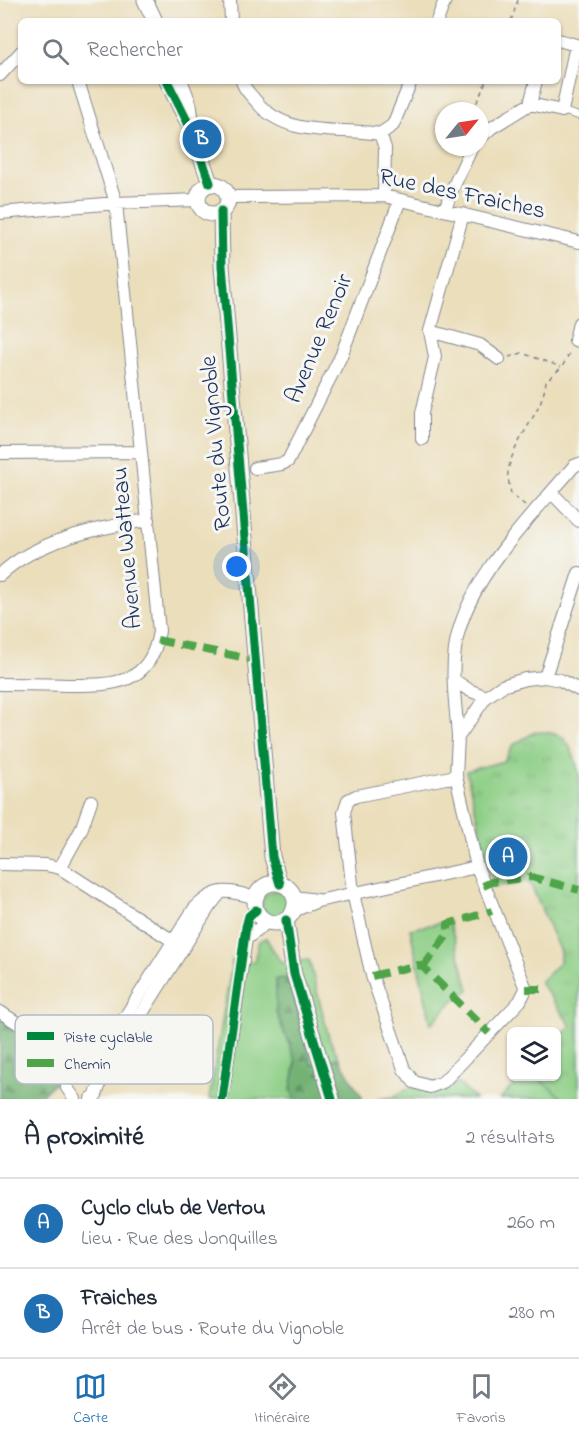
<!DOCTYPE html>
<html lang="fr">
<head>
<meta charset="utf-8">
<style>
  body { margin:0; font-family:"Indie Flower",sans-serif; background:#f2f2f3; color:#1f2937 }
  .controls { position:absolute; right:18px; bottom:18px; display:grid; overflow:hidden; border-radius:9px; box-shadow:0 2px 4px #0004 }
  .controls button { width:54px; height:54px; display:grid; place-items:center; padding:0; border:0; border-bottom:2px solid #e0e1e3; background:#fff; color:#1f2937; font:30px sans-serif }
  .compass { position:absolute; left:435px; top:102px; width:54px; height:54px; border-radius:50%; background:#fff; box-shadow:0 2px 4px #0004; rotate:60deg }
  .you { position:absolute; left:237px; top:567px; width:21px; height:21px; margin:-15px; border:4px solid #fff; border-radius:50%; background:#1a73e8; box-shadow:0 0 0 9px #1a73e833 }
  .badge { display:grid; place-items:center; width:39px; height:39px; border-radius:50%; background:#1f6fb2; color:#fff; font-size:20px; font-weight:700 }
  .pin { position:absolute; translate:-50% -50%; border:3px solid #fff; box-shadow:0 2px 6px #0006 }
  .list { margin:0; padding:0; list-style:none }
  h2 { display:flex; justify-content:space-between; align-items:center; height:78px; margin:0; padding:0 24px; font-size:26px }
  h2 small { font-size:20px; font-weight:400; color:#747a83 }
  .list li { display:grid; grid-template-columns:39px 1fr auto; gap:18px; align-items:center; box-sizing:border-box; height:90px; padding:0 24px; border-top:2px solid #e0e1e3 }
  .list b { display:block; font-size:22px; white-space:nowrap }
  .list p { margin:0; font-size:20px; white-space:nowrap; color:#747a83 }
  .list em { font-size:20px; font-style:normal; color:#747a83 }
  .icon { flex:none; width:33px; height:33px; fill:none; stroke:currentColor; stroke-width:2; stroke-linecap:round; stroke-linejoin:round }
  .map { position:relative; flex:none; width:579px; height:1099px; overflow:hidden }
  .search { position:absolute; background:#fff; box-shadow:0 2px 4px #0004; left:18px; right:18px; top:18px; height:66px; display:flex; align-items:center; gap:15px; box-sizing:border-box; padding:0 21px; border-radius:9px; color:#747a83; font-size:22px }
  .sheet { height:258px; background:#fff }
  nav { display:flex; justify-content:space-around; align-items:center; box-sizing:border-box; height:84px; border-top:2px solid #e0e1e3; background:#fff; font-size:16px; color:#747a83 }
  nav a { display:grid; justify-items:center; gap:3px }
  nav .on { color:#1f6fb2 }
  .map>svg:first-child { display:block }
  .green { fill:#8ecf86; stroke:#547f72; stroke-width:1.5 }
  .forest { fill:url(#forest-firs); stroke:#467068; stroke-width:1.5 }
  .park { fill:url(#park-tufts); stroke:#547f72; stroke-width:1.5 }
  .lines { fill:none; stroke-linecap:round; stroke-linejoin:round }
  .service-casing { stroke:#83868c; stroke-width:8 }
  .minor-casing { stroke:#83868c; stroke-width:14 }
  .tertiary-casing { stroke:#83868c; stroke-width:17 }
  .path { stroke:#83868c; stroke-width:1.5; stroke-dasharray:4.5 4.5; stroke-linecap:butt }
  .service { stroke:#fff; stroke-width:6 }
  .minor { stroke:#fff; stroke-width:12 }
  .tertiary { stroke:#fff; stroke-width:15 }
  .quiet { stroke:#4fa44a; stroke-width:8; stroke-dasharray:15 8; stroke-linecap:butt }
  .cycleway-casing { stroke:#f6f6f2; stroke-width:13 }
  .cycleway { stroke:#00873e; stroke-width:9 }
  .labels { text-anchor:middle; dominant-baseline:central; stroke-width:6; stroke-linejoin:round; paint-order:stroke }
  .street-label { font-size:24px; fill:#1b2f5e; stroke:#f6f6f2 }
  .key { fill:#f6f6f2; stroke:#b4bac6; stroke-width:1.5 }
  .key-label { font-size:16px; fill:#1b2f5e }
</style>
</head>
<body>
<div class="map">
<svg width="579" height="1099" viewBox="0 0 579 1099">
  <defs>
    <pattern id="forest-firs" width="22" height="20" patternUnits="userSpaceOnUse" patternTransform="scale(1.5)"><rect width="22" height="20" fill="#72b273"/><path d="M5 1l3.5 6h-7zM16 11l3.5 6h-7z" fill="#5d9162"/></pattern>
    <pattern id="park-tufts" width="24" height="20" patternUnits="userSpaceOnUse" patternTransform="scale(1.5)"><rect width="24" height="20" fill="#8ecf86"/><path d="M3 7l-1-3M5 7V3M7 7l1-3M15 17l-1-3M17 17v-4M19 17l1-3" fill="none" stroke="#7ab276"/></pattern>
  </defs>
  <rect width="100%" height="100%" fill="#f6f6f2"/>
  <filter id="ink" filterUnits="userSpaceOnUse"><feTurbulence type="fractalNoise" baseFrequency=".0167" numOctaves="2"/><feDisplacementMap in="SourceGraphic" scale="12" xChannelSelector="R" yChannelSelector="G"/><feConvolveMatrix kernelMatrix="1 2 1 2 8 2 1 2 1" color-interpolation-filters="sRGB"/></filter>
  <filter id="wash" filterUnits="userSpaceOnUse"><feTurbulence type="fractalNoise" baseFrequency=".008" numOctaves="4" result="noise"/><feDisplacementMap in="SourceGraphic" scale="24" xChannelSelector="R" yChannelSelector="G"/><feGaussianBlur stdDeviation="1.35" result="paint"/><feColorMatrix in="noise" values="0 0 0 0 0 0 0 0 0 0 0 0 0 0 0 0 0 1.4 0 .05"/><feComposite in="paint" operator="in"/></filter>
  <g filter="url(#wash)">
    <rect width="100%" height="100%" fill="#ebdebb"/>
    <path class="green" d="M262 904a13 13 0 1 1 26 0a13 13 0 1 1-26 0Z
      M 449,921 L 469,990 L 454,1000 L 431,1024 L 410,929 Z
      M 266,938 L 281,963 L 309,960 L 329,1038 L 339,1058 L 312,1066 L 289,979 L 276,1012 L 296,1061 L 291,1090 L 295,1099 L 209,1099 L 233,958 L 254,962 L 259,941 Z
      M 522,1077 L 537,1077 L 564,1099 L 500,1099 Z
      M 458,1083 L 475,1099 L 376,1099 L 393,1097 L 411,1087 L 436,1091 Z"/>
    <path class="forest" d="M 289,978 L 312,1065 L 339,1058 L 363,1099 L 295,1099 L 291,1090 L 296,1061 L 276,1012 L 276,979 Z
      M 0,1017 L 15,1025 L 62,1075 L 38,1099 L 0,1099 Z"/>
    <path class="park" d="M 535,732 C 569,731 570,745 579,773 L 579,1099 L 564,1099 L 537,1077 L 556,1076 L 557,1041 L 571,1026 L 540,982 L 560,962 L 560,952 L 531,885 L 526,881 L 494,887 L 466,771 L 504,761 L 513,745 Z"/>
  </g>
  <g filter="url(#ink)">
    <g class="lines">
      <defs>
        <path id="service" d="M 562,111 L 579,116"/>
        <path id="minor" d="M 230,0 L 231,21
          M 437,21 L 445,0
          M 0,75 L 21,52
          M 242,81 C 244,89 250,94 255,100 C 286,139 336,127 380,134 L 393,125 L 411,81
          M 530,104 L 536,81
          M 380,134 L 385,148 L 384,196
          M 480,138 L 491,128 L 530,104 L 562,111 L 576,45 L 558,40
          M 228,197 L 384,196 L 579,242
          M 445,210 L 451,192 L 472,147
          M 0,213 L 116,203 L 197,200
          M 579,323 L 575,340 L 579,341
          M 430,331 L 480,345 L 499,359
          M 422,439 L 422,413 L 435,357 L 430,331 L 463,214
          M 0,453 L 141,452
          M 255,468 L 282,464 L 288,461 L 341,356 L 400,200
          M 552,493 L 579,521
          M 0,575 C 36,540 100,527 149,520
          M 545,677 L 579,573
          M 454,680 L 469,690 L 486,697
          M 0,684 C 22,684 44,684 66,685 C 111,685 151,687 159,631 L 116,203 L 78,81
          M 458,737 C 456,708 451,678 455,649 C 464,581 531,517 574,466 L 579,464
          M 456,776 L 356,796 L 348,800 L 344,812 L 353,893 L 372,976 L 404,1069 L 414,1082 L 430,1087 L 443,1082 L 520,1001 L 526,989 L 477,867 L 456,776 L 458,737 L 486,697 L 502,686 L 525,679 L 545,677 L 560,680 L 579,690
          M 0,864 L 46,865 L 60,868 L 173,941
          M 60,868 L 81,830 L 91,801
          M 294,897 L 317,900
          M 293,911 L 318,901 L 477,867
          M 0,1012 L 33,1033 L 71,1073
          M 75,1099 L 67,1088 L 67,1079 L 75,1070 L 97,1061 L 194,909 C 217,886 227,890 256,898
          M 91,1099 L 96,1095 L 103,1075 L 209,907 L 221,892
          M 222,1099 L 246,939 L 267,922"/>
        <path id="tertiary" d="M 145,0 L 155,21
          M 167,81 L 192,131 L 210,183
          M 180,81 L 189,105 L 191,119
          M198 199a15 15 0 1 1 30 0a15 15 0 1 1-30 0Z
          M 221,211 L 222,266 L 272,857 L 280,884
          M255 903a20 20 0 1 1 40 0a20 20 0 1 1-40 0Z
          M 286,920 L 294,974 L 332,1099"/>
      </defs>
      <use href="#service" class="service-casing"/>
      <use href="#minor" class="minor-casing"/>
      <use href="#tertiary" class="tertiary-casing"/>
      <path class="path" d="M 511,21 L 518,0
        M 473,111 L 486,81
        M 509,357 L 522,353 L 561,367
        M 525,505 L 511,494 C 510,487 507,477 508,471 C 514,438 543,413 546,381 L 562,367 L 570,352
        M 490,864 L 498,862"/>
      <use href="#service" class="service"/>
      <use href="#minor" class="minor"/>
      <use href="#tertiary" class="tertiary"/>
      <path class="quiet" d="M 157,640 L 256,660
        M 483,886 L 492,882 L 531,877 L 579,890
        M 423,967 L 448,934 L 448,924 L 492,911
        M 372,976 L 418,965 L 423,967 L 489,1033
        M 526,989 L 543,989"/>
      <defs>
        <path id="cycleway" d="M 167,81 L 192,131 L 210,183
          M 221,211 L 222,266 L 272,857 L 280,884
          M 286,920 L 294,974 L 332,1099
          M 222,1099 L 246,927 L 249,916 L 256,910"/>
      </defs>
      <use href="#cycleway" class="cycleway-casing"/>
      <use href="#cycleway" class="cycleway"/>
    </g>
  </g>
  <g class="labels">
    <g class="street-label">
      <text transform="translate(462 195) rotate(12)">Rue des Fraiches</text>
      <text transform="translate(320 339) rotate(-67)">Avenue Renoir</text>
      <text transform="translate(217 443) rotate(-95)">Route du Vignoble</text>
      <text transform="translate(128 548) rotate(-95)">Avenue Watteau</text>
    </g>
  </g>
  <rect x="15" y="1015" width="198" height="69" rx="9" class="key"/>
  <rect x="27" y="1032" width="27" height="8" fill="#00873e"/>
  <rect x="27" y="1059" width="27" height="8" fill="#4fa44a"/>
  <g class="key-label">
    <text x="64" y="1042">Piste cyclable</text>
    <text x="64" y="1069">Chemin</text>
  </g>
</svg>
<div class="controls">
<button><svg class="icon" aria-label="layers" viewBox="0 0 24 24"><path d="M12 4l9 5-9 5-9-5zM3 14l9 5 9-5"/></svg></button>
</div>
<svg class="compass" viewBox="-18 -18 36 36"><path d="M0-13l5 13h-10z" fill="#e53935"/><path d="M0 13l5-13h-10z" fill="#747a83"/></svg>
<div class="you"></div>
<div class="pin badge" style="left:508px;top:857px">A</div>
<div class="pin badge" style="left:202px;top:139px">B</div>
<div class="search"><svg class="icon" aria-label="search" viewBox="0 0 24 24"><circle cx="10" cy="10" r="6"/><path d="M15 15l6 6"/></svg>Rechercher</div>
</div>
<section class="sheet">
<h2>À proximité<small>2 résultats</small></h2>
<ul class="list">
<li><span class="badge">A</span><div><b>Cyclo club de Vertou</b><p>Lieu · Rue des Jonquilles</p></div><em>260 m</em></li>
<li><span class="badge">B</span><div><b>Fraiches</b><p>Arrêt de bus · Route du Vignoble</p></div><em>280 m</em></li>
</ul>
</section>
<nav>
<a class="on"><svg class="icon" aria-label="map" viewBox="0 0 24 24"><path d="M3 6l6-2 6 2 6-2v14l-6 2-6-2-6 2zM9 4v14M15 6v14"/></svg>Carte</a>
<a><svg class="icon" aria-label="directions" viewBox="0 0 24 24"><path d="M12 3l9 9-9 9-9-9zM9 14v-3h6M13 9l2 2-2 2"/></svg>Itinéraire</a>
<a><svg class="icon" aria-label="saved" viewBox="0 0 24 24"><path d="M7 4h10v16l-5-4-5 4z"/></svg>Favoris</a>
</nav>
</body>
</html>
